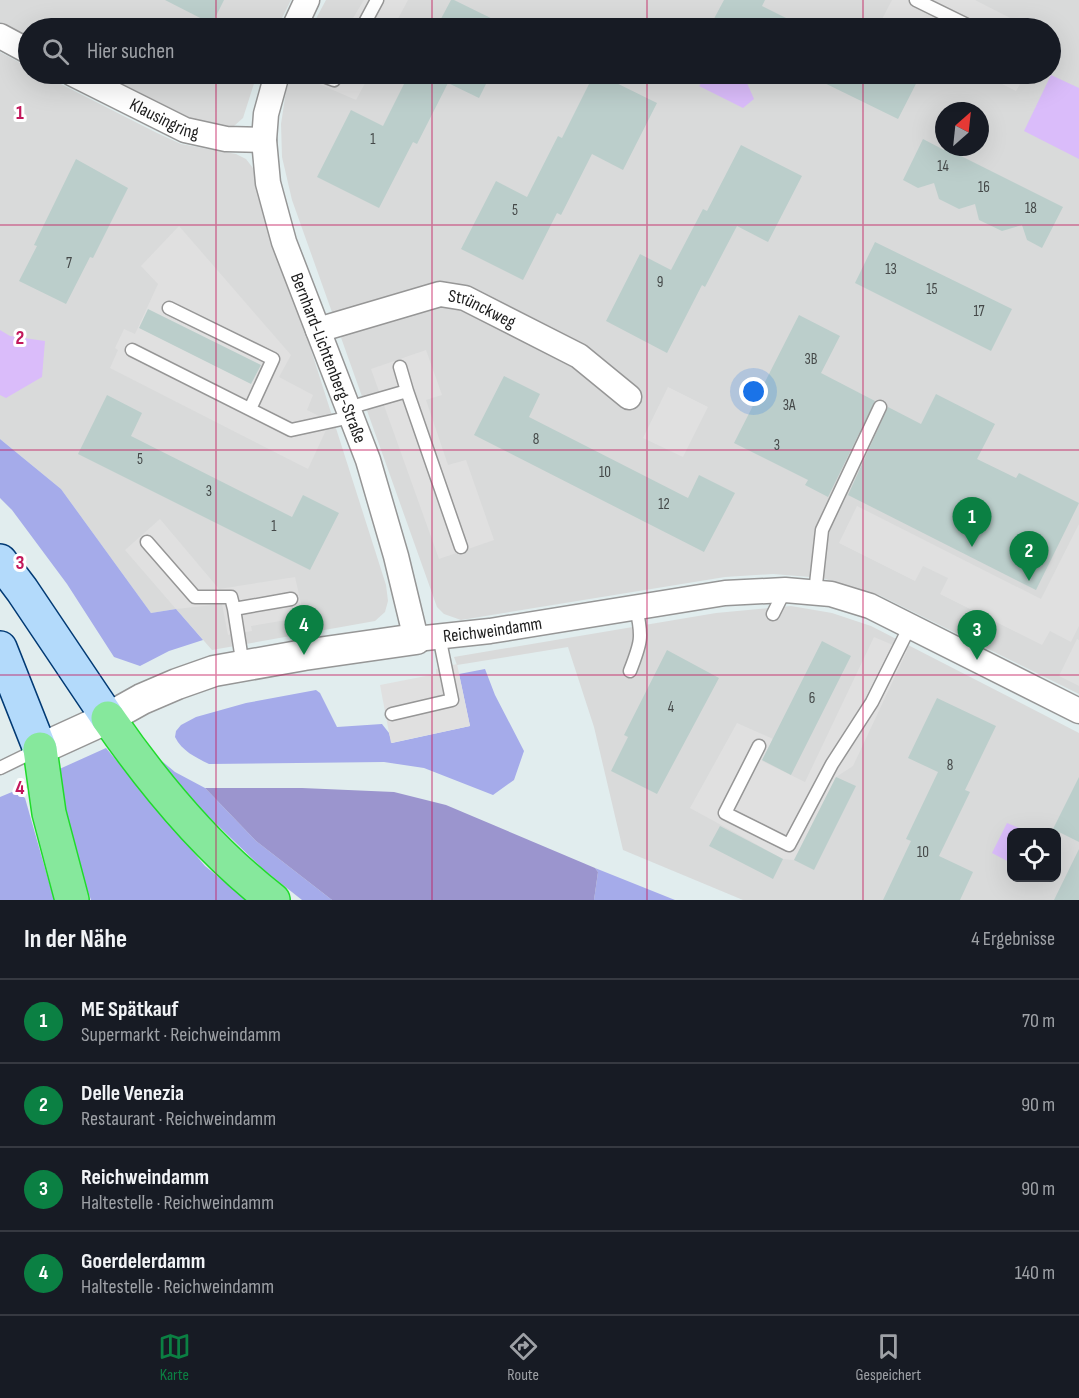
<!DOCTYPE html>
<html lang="de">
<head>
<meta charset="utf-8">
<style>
  body { margin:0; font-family:"Sofia Sans Condensed",sans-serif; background:#242831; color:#f1f3f6 }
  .controls { position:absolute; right:18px; bottom:18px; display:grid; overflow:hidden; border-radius:12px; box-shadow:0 6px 24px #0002 }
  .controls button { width:54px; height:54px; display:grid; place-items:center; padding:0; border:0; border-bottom:2px solid #363941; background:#171b24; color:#f1f3f6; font:30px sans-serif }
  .compass { position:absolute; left:935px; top:102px; width:54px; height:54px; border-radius:50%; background:#171b24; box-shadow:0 6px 24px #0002; rotate:27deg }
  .you { position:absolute; left:754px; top:392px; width:21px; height:21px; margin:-15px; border:4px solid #fff; border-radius:50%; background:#1a73e8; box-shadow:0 0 0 9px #1a73e833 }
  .badge { display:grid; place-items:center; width:39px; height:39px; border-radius:50%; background:#0b8043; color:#fff; font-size:20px; font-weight:700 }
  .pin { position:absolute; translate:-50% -50px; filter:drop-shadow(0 2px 3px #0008) }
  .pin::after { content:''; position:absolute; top:32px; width:21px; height:18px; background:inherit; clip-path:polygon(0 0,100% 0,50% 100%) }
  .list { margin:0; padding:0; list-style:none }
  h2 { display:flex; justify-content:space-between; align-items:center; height:78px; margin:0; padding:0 24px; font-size:26px }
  h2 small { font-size:20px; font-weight:400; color:#9ea1a6 }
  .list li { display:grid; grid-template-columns:39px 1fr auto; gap:18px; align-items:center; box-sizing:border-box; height:84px; padding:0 24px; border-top:2px solid #363941 }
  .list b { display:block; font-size:22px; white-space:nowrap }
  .list p { margin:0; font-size:20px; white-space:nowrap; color:#9ea1a6 }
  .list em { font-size:20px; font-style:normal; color:#9ea1a6 }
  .icon { flex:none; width:33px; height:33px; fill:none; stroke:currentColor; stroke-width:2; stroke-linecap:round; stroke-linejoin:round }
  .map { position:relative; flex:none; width:1079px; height:900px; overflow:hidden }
  .search { position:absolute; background:#171b24; box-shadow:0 6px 24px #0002; left:18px; right:18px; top:18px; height:66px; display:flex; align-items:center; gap:15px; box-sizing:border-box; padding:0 21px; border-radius:33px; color:#9ea1a6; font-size:22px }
  .sheet { height:414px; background:#171b24 }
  nav { display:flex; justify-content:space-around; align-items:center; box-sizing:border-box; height:84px; border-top:2px solid #363941; background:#171b24; font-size:16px; color:#9ea1a6 }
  nav a { display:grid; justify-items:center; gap:3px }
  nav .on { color:#0b8043 }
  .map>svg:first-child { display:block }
  .residential { fill:#d9dada; fill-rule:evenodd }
  .grass { fill:#a5abea }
  .forest { fill:#9b95ce }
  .park { fill:#dabcfa }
  .parking { fill:#e0e0e0 }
  .building { fill:#bbcecb }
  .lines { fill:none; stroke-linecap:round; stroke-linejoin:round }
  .service-casing { stroke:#969696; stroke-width:15 }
  .minor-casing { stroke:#969696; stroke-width:27 }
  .tertiary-casing { stroke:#969696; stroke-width:33 }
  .secondary-casing { stroke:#023a74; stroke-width:36 }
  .motorway-casing { stroke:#20db2b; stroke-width:36 }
  .service { stroke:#fff; stroke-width:12 }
  .minor { stroke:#fff; stroke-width:24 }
  .tertiary { stroke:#fff; stroke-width:30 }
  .secondary { stroke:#b3dafb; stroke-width:33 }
  .motorway { stroke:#86e89c; stroke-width:33 }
  .grid { fill:none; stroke:#c2185b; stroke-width:1.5; stroke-opacity:0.55 }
  .labels { text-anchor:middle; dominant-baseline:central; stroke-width:6; stroke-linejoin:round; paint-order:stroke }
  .number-label { font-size:15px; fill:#444848 }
  .street-label { font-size:18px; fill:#1c1c1c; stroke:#fff }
  .grid-label { font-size:20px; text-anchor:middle; font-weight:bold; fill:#c2185b; stroke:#fff; stroke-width:6; stroke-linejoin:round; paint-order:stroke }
</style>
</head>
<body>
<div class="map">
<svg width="1079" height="900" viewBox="0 0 1079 900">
  <rect width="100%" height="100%" fill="#e1edee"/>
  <path class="residential" d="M 0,0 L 291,0 L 277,28 L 28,28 L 28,37 L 0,22 Z
    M 326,0 L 1079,0 L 1079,694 L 879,595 L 822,578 L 773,574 L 725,577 L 461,620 L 444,614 L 437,607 L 292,200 L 282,157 L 281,124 L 286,91 L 292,74 L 1050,74 L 1050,28 L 311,28 ZM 944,111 L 980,111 L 980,147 L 944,147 Z
    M 0,52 L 28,67 L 28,74 L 41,74 L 157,133 L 181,144 L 236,154 L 246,159 L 253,168 L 386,585 L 388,601 L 385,612 L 375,621 L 212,650 L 176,609 L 151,613 L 61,489 L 0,439 Z
    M 95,74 L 257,74 L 243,118 L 234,126 L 226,129 L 193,125 Z
    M 791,606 L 832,613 L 871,626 L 1079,733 L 1079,900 L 743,900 L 623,850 L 594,727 L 568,647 L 457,665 L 454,657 L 716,613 ZM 1012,832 L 1056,832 L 1056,878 L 1012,878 Z"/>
  <path class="grass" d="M 0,439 L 61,489 L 151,613 L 176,609 L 203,640 L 169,651 L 140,666 L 114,657 L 67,584 L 12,510 L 0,498 Z
    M 485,669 L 495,695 L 524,751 L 514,780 L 493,795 L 424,768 L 384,762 L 209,764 C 195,757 182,751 175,737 L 176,731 L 181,725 L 196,717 L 246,703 L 316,690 L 320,693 L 337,727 L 382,724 L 389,733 L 392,743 L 470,726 L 459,674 Z
    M 106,748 L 205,866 L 247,900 L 91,900 L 69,836 L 55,771 Z
    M 157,757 L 175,772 L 205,788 L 256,841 L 332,900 L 302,900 L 264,870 L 206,814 L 166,770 Z
    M 12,792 L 18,793 L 25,798 L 54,900 L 0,900 L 0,797 Z
    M 595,868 L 675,900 L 594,900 L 598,872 Z"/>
  <path class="forest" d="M 205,788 L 302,788 L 394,792 L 446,805 L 595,868 L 598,872 L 594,900 L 332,900 L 256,841 Z"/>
  <path class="park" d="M 709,74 L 743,74 L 754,99 L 743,108 L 699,86 Z
    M 1051,75 L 1079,88 L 1079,159 L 1024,131 Z
    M 0,330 L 10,336 L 45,341 L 42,377 L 6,398 L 0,395 Z
    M 1007,823 L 1029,832 L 1012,832 L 1011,863 L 992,853 Z"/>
  <path class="parking" d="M 364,0 L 408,0 L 393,28 L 347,28 Z
    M 892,0 L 975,0 L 1030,28 L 895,28 L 881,21 Z
    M 304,74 L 370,74 L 356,100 L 303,77 Z
    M 982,74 L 1026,74 L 1016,91 Z
    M 179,226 L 291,355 L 279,377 L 313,395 L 307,410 L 321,417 L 326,430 L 308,469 L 110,368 L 118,350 L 115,348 L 124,329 L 135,334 L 158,284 L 141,266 Z
    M 426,350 L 442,395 L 426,400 L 448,465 L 466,460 L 494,540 L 439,559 L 371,369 Z
    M 668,387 L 708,407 L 683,457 L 643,438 Z
    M 857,506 L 1041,599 L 1079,524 L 1079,626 L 1071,642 L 1050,631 L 1042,645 L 940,594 L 948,578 L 923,566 L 915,581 L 839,543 Z
    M 160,519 L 219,589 L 295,577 L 304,617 L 251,626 L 252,631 L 228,635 L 222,604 L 176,609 L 125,550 Z
    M 874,637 L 907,651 L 853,766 L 836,777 L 794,860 L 783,859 L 690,808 L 737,723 L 773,739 L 762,761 L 805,782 Z
    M 1077,639 L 1079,640 L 1079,686 L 1059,676 Z
    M 457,664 L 470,726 L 391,743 L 380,685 L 436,674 L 436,669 Z"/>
  <path class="building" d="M 165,0 L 224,0 L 212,24 Z
    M 451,0 L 454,0 L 511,28 L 436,28 Z
    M 724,0 L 765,0 L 762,6 L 806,28 L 709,28 Z
    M 409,74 L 491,74 L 479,98 L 448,83 L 417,144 L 413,142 L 379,208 L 317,177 L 351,110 L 383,126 Z
    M 594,74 L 598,74 L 657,103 L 623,170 L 592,154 L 561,215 L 557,213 L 523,280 L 461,249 L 496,181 L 527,197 L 558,136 L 562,138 Z
    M 806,74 L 921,74 L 898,119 Z
    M 923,139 L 944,150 L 945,148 L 1063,207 L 1042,248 L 1027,240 L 1022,225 L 1002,231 L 979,220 L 975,204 L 959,209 L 939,199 L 934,183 L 918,188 L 903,180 Z
    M 741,145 L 802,176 L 768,242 L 737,226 L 705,287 L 702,285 L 667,353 L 606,321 L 640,254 L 671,270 L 703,209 L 707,211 Z
    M 76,159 L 128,188 L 93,258 L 90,257 L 66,304 L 19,281 L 37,246 L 34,245 Z
    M 875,242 L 1012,309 L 991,351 L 855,283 Z
    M 148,309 L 261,365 L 251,384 L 139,328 Z
    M 799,315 L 840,336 L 821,373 L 875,401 L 828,497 L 805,485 L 808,480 L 734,443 Z
    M 504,376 L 540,394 L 529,417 L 688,498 L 699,475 L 735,493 L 704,552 L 474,435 Z
    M 936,394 L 995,424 L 977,459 L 1016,478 L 1019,473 L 1079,503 L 1036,590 L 848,495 L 888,407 L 921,424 Z
    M 107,395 L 142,413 L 131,436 L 292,517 L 303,495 L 339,513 L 310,570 L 78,454 Z
    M 822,641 L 851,656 L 791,775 L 762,760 Z
    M 667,650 L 719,678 L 657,794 L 611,771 L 628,737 L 624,735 Z
    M 937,698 L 996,726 L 965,790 L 970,792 L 939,856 L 973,872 L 960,900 L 883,900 L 911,841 L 906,839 L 938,772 L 908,758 Z
    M 836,777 L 856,786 L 814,870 L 794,860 Z
    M 1079,777 L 1079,842 L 1053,829 Z
    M 720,826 L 783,859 L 773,879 L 709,846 Z
    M 1079,849 L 1079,900 L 1054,900 Z"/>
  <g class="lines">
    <defs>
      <path id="service" d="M 916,0 L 973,28
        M 362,28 L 377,0
        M 318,74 L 334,80 L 338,74
        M 169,308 L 273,359 L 250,409
        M 132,350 L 291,430 L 351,417
        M 400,367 L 407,391
        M 348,408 L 407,391 L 461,547
        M 147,542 L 195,597 L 231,597 L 234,609
        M 815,593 L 822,530 L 880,407
        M 773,614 L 785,590
        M 243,666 L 234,609 L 291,599
        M 630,671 C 641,643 643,637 636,608
        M 392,714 L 452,700 L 439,636
        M 759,746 L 725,813 L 789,845 L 832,764 L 872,702 L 910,626
        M 0,768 L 37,750"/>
      <g id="minor">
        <path d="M 294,28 L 307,0"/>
        <path d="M 0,36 L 28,51"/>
        <path id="s1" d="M 73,74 L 185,130 L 226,139 L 264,140"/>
        <path id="s2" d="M 277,74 L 266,114 L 264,140 L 268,183 L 284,242 L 368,460 L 396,556 L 416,639 L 490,631 L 725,593 L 785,590 L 831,594 L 870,606 L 1079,711"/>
        <path id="s3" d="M 318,330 L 440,294 L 465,298 L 579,356 L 629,397"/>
      </g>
      <path id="tertiary" d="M 40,749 L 108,718 L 142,699 L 177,684 L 214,671 L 304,655 L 416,639"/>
      <path id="secondary" d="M 0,561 L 22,590 L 108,718
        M 0,648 L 40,749"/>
      <path id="motorway" d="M 108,718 C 155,786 208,850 273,900
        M 40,749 L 49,813 L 72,900"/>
    </defs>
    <use href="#service" class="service-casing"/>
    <use href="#minor" class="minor-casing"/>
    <use href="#tertiary" class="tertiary-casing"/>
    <use href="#secondary" class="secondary-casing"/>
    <use href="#motorway" class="motorway-casing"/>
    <use href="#service" class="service"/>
    <use href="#minor" class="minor"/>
    <use href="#tertiary" class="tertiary"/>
    <use href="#secondary" class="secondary"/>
    <use href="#motorway" class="motorway"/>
  </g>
  <path class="grid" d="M 216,0 L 216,28M 432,0 L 432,28M 647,0 L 647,28M 863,0 L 863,28M 216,74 L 216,900M 432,74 L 432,900M 647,74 L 647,900M 863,74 L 863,900M 0,225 L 1079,225M 0,450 L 1079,450M 0,675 L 1079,675"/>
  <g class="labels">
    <g class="number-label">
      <text x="373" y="139">1</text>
      <text x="943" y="166">14</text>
      <text x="984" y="187">16</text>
      <text x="1031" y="208">18</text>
      <text x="515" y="210">5</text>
      <text x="69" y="263">7</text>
      <text x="891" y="269">13</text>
      <text x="660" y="282">9</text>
      <text x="932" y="289">15</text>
      <text x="979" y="311">17</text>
      <text x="811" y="359">3B</text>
      <text x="789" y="405">3A</text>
      <text x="536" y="439">8</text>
      <text x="777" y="445">3</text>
      <text x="140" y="459">5</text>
      <text x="605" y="472">10</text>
      <text x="209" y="491">3</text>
      <text x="664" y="504">12</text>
      <text x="274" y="526">1</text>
      <text x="812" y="698">6</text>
      <text x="671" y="707">4</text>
      <text x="950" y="765">8</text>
      <text x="923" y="852">10</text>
    </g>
    <g class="street-label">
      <text stroke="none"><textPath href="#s1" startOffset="102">Klausingring</textPath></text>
      <text stroke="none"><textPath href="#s3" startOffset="172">Strünckweg</textPath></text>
      <text stroke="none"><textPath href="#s2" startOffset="296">Bernhard-Lichtenberg-Straße</textPath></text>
      <text stroke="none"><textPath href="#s2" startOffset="668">Reichweindamm</textPath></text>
    </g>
  </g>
  <g class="grid-label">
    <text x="20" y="119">1</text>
    <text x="20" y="344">2</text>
    <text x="20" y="569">3</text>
    <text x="20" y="794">4</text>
  </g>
</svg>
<div class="controls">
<button><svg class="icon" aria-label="locate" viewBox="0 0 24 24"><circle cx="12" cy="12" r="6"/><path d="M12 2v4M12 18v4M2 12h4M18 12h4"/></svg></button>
</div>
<svg class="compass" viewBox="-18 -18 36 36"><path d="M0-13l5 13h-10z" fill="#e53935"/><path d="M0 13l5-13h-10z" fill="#9ea1a6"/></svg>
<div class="you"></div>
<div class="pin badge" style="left:972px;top:547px">1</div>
<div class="pin badge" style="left:1029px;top:581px">2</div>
<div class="pin badge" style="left:977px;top:660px">3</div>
<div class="pin badge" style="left:304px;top:655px">4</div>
<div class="search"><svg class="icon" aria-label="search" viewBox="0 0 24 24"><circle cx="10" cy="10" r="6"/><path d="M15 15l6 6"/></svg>Hier suchen</div>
</div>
<section class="sheet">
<h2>In der Nähe<small>4 Ergebnisse</small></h2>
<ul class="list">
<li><span class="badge">1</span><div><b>ME Spätkauf</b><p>Supermarkt · Reichweindamm</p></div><em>70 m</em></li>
<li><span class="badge">2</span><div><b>Delle Venezia</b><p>Restaurant · Reichweindamm</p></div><em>90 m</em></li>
<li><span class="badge">3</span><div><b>Reichweindamm</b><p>Haltestelle · Reichweindamm</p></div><em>90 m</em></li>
<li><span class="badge">4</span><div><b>Goerdelerdamm</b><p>Haltestelle · Reichweindamm</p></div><em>140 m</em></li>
</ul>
</section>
<nav>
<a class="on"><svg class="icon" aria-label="map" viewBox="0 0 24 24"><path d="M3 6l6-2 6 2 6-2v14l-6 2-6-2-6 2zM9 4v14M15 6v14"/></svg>Karte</a>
<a><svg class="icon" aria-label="directions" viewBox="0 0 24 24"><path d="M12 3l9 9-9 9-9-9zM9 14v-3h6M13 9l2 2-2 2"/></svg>Route</a>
<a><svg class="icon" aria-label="saved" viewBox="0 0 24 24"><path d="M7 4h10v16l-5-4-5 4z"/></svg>Gespeichert</a>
</nav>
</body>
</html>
